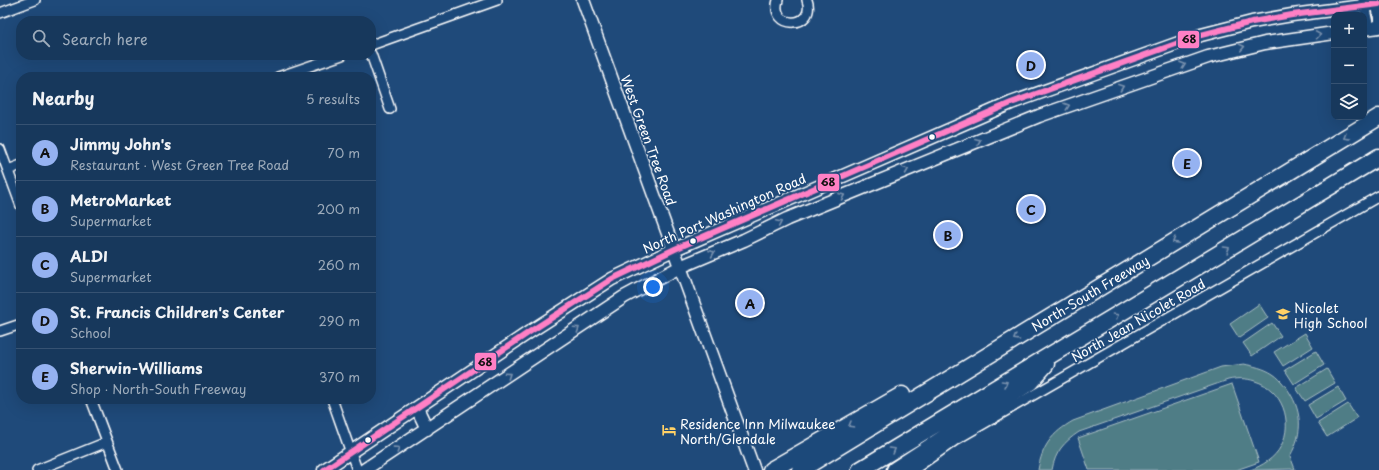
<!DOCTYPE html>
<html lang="en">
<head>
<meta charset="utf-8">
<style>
  body { margin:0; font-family:"Playpen Sans",sans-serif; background:#203f62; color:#f1f3f6 }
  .controls { position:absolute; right:12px; top:12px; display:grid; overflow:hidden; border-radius:8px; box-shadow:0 4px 16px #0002 }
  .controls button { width:36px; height:36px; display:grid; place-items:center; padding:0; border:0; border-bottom:1px solid #365272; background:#17385c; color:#f1f3f6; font:20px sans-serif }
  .you { position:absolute; left:653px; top:287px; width:14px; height:14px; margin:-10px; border:3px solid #fff; border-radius:50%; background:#1a73e8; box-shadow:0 0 0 6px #1a73e833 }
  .badge { display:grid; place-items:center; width:26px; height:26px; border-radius:50%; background:#95b2f1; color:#111; font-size:13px; font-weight:700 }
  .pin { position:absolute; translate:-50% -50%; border:2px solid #fff; box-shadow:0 1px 4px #0006 }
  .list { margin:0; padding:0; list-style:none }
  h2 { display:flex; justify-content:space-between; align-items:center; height:52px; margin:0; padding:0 16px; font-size:17px }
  h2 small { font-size:13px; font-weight:400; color:#9eacbb }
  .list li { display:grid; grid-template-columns:26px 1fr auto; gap:12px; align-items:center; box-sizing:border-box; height:56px; padding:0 16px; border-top:1px solid #365272 }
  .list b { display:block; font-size:15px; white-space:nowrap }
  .list p { margin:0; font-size:13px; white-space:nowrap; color:#9eacbb }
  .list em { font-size:13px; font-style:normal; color:#9eacbb }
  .icon { flex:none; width:22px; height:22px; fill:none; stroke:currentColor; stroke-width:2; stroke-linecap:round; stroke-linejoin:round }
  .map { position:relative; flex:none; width:1379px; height:470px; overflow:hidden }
  .search { position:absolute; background:#17385c; box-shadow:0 4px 16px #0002; left:16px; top:16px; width:360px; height:44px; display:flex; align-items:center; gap:10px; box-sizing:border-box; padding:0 14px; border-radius:16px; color:#9eacbb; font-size:15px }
  .panel { position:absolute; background:#17385c; box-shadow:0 4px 16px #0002; left:16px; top:72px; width:360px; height:332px; border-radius:16px }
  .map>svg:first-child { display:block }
  .green { fill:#507d86; stroke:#a8bec2 }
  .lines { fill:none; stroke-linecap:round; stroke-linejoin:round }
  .street-casing { stroke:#fff; stroke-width:12 }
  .secondary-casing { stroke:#fff; stroke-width:15 }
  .highway-casing { stroke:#fff; stroke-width:19 }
  .street { stroke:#1f4a7a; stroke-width:9 }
  .secondary { stroke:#1f4a7a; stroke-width:12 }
  .highway { stroke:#1f4a7a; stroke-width:16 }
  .bus-1-casing { stroke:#1f4a7a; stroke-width:9 }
  .bus-1 { stroke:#ff80c5; stroke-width:6 }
  .oneway { stroke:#7992af }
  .bus-dot { fill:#fff; stroke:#1f4a7a; stroke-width:1.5 }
  .labels { text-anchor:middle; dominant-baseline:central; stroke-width:3.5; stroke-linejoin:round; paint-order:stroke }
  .street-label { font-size:13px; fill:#fff; stroke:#1f4a7a }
  .poi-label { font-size:13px; fill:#fff; stroke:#1f4a7a; text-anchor:start }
  .line-badge { stroke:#1f4a7a; stroke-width:1.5 }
  .pale-badge-label { font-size:11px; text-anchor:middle; font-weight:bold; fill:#111 }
</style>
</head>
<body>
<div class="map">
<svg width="1379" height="470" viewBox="0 0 1379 470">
  <rect width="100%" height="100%" fill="#1f4a7a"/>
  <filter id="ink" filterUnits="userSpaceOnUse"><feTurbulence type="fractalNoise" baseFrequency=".025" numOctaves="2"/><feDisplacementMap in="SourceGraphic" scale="8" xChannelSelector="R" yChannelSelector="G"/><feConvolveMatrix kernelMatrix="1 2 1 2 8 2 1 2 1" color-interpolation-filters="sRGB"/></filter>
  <g filter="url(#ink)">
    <path class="green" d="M 1259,304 L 1268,318 L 1239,338 L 1230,324 Z
      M 1272,323 L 1281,336 L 1252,356 L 1243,343 Z
      M 1305,333 L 1313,347 L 1283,366 L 1274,352 Z
      M 1316,351 L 1324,365 L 1294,384 L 1285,370 Z
      M 1244,364 C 1253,366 1264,368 1273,374 C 1278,377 1282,382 1286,387 C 1302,409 1304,432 1290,456 L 1295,469 L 1250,470 C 1262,466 1275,458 1281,446 C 1294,422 1282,389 1255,381 C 1246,378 1237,378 1228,380 L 1079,432 C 1064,442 1055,452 1052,470 L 1038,470 C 1042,446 1052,433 1073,421 L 1221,367 Z
      M 1327,369 L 1335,383 L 1305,401 L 1296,388 Z
      M 1232,384 L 1259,462 L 1236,470 L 1089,470 L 1078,438 Z
      M 1338,387 L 1346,401 L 1316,419 L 1308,405 Z
      M 1348,404 L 1357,418 L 1327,437 L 1318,423 Z"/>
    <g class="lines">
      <defs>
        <path id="street" d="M 778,0 C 769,30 817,29 807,0
          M 1363,0 L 1369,28
          M 1376,0 L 1379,22
          M 0,13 L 35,0
          M 371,45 L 497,0
          M 371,54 L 390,109
          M 278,77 L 342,55
          M 0,149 L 21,206
          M 8,170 L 21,165
          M 0,331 L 21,324
          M 91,399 L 118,470
          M 332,399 L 357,470
          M 37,470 L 107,442
          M 913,470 L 957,439 L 1379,196"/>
        <path id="secondary" d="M 583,0 L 754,470
          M 1364,29 L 1379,27
          M 417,408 L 427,429
          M 324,470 L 531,331 L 612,279 L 675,249 L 1011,103 L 1201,35 L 1252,22 L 1292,15 L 1379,4
          M 364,470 L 624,297 L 680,267 L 744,240 L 787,219 L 1039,116 L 1208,57 L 1265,43 L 1334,33"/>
        <path id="highway" d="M 771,470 L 902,395
          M 800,470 L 1379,117
          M 860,470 L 1379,157
          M 895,470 L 1030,382 L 1046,364"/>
      </defs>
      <use href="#street" class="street-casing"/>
      <use href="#secondary" class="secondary-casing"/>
      <use href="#highway" class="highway-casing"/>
      <use href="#street" class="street"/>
      <use href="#secondary" class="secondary"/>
      <use href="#highway" class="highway"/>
      <defs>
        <path id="bus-1" d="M 324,470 L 531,331 L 612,279 L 675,249 L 1011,103 L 1201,35 L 1252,22 L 1292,15 L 1379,4"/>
      </defs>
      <use href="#bus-1" class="bus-1-casing"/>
      <use href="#bus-1" class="bus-1"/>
    </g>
    <defs><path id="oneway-chevron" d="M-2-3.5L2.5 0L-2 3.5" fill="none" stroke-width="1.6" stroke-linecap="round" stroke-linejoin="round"/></defs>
    <g class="oneway">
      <use href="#oneway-chevron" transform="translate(1318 35) rotate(-8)"/>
      <use href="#oneway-chevron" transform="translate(1242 47) rotate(-13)"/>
      <use href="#oneway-chevron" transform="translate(1183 65) rotate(-19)"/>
      <use href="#oneway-chevron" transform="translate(1121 87) rotate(-20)"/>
      <use href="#oneway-chevron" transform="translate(1067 106) rotate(-19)"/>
      <use href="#oneway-chevron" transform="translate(1346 137) rotate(149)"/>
      <use href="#oneway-chevron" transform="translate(978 141) rotate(-22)"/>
      <use href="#oneway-chevron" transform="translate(906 170) rotate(-22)"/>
      <use href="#oneway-chevron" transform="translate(842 196) rotate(-22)"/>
      <use href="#oneway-chevron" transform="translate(779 223) rotate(-26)"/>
      <use href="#oneway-chevron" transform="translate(1175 241) rotate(149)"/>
      <use href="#oneway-chevron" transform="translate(1227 249) rotate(-31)"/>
      <use href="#oneway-chevron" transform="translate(712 253) rotate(-23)"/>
      <use href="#oneway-chevron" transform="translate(1116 316) rotate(-31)"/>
      <use href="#oneway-chevron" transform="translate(577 329) rotate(-34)"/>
      <use href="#oneway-chevron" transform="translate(1016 338) rotate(149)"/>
      <use href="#oneway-chevron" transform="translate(508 375) rotate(-34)"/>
      <use href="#oneway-chevron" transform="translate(1005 383) rotate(-31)"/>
      <use href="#oneway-chevron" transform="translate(851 425) rotate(150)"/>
      <use href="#oneway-chevron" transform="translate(397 449) rotate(-33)"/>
      <use href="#oneway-chevron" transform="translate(893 450) rotate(-31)"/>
    </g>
  </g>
  <defs>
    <symbol id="school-bare" viewBox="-9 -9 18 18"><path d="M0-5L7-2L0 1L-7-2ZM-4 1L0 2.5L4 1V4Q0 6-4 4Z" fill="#ffd166" stroke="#1f4a7a" stroke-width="2.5" paint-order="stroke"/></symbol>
    <symbol id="hotel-bare" viewBox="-9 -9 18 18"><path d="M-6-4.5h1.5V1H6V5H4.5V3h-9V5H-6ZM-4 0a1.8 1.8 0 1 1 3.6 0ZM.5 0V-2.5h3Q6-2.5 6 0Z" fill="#ffd166" stroke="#1f4a7a" stroke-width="2.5" paint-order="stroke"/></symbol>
  </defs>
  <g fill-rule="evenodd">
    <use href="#school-bare" x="1273" y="304" width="20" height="20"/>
    <use href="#hotel-bare" x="659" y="420" width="20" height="20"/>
  </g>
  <g class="bus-dot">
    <circle cx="932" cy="137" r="3.5"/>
    <circle cx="693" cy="241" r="3.5"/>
    <circle cx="368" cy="440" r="3.5"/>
  </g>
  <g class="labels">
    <g class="street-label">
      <text transform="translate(649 140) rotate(70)">West Green Tree Road</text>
      <text transform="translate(724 213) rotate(-24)">North Port Washington Road</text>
      <text transform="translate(1090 293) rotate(-31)">North-South Freeway</text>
      <text transform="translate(1138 320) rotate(-30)">North Jean Nicolet Road</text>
    </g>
    <g class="poi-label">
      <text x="1294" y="307">Nicolet<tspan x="1294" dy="15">High School</tspan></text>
      <text x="680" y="423">Residence Inn Milwaukee<tspan x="680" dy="15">North/Glendale</tspan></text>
    </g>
  </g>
  <g class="line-badge">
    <rect x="1177" y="30" width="23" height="19" rx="4" fill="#ff80c5"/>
    <rect x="817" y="173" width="23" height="19" rx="4" fill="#ff80c5"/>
    <rect x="474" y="352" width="23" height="19" rx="4" fill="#ff80c5"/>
  </g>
  <g class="pale-badge-label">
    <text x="1189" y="43">68</text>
    <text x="828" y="186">68</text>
    <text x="485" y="366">68</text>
  </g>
</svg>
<div class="controls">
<button>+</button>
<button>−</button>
<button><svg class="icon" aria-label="layers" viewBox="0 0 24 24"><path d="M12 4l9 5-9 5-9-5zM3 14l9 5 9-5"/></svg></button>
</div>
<div class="you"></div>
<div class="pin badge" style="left:750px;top:303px">A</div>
<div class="pin badge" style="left:948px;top:235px">B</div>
<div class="pin badge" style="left:1031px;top:209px">C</div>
<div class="pin badge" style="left:1031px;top:65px">D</div>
<div class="pin badge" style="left:1187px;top:163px">E</div>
<div class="search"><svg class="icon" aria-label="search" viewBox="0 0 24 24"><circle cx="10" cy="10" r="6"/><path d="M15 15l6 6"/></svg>Search here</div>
<section class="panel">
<h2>Nearby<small>5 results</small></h2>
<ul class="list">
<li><span class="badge">A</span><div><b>Jimmy John's</b><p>Restaurant · West Green Tree Road</p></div><em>70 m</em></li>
<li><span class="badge">B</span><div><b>MetroMarket</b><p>Supermarket</p></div><em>200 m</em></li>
<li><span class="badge">C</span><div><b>ALDI</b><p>Supermarket</p></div><em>260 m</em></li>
<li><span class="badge">D</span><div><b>St. Francis Children's Center</b><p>School</p></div><em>290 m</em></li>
<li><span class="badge">E</span><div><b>Sherwin-Williams</b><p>Shop · North-South Freeway</p></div><em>370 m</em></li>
</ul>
</section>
</div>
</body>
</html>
